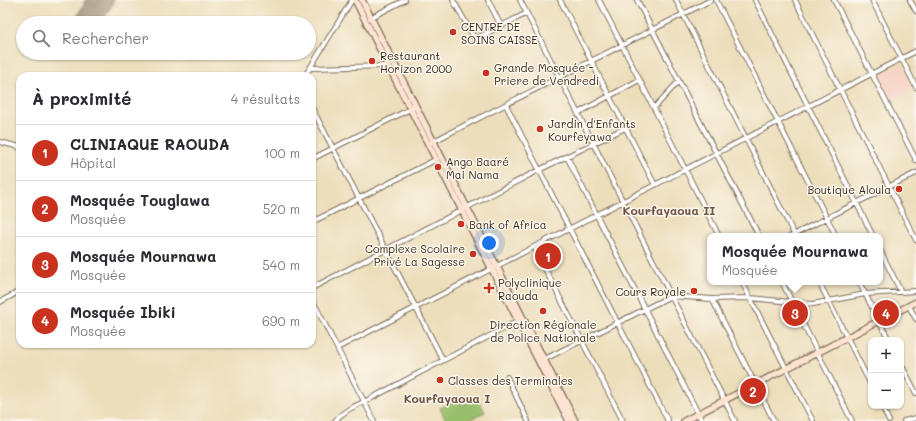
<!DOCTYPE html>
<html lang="fr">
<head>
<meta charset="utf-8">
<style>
  body { margin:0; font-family:Mali,sans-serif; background:#f7f7f7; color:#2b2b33 }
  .controls { position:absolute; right:12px; bottom:12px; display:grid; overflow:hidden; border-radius:8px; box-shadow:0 1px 3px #0004 }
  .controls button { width:36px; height:36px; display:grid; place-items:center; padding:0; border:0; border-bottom:1px solid #e1e1e2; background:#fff; color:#2b2b33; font:20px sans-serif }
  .you { position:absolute; left:489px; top:243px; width:14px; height:14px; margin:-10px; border:3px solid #fff; border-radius:50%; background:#1a73e8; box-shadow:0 0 0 6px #1a73e833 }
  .badge { display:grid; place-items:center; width:26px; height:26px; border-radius:50%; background:#c8321e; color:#fff; font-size:13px; font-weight:700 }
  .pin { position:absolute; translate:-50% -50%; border:2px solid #fff; box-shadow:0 1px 4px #0006 }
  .popup { position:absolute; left:707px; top:233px; width:176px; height:52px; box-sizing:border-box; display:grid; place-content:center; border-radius:8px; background:#fff; filter:drop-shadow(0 1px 3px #0005); font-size:13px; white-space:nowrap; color:#7c7c81 }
  .popup b { font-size:15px; color:#2b2b33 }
  .popup::after { content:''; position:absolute; left:50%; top:100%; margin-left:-8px; border:8px solid transparent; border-top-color:#fff }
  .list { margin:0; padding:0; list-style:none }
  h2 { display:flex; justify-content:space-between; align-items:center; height:52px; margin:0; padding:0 16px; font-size:17px }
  h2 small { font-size:13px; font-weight:400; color:#7c7c81 }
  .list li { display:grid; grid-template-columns:26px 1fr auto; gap:12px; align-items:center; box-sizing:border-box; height:56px; padding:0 16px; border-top:1px solid #e1e1e2 }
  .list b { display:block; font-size:15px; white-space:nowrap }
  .list p { margin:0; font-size:13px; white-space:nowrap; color:#7c7c81 }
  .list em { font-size:13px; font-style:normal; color:#7c7c81 }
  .icon { flex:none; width:22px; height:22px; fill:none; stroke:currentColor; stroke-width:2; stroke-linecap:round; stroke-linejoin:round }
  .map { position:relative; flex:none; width:916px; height:421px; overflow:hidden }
  .search { position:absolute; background:#fff; box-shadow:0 1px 3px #0004; left:16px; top:16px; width:300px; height:44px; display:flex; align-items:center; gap:10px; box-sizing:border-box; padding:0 14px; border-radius:22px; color:#7c7c81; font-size:15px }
  .panel { position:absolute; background:#fff; box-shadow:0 1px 3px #0004; left:16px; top:72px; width:300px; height:276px; border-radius:12px }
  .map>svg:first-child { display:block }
  .built { fill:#f6d2c4 }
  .green { fill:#98c06c; stroke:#6a7545 }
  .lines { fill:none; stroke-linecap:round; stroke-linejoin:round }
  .taxiway { stroke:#94846c; stroke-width:10 }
  .runway { stroke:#94846c; stroke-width:26 }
  .street-casing { stroke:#796955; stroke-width:6 }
  .secondary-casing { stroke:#796955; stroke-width:8 }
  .street { stroke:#fff; stroke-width:4 }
  .secondary { stroke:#fde4d1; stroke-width:5.5 }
  .poi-dot { fill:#c8321e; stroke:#fbf7ec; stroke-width:1.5 }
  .labels { text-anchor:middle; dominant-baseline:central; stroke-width:3; stroke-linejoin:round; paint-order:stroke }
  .poi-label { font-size:11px; fill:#3b2a1e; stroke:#fbf7ec; text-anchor:start }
  .neighbourhood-label { font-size:12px; font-weight:bold; fill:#705446; stroke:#fbf7ec }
</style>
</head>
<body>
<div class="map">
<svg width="916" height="421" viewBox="0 0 916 421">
  <rect width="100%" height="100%" fill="#fbf7ec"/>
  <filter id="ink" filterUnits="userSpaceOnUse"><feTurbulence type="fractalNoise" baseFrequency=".025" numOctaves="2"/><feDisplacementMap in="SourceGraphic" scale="8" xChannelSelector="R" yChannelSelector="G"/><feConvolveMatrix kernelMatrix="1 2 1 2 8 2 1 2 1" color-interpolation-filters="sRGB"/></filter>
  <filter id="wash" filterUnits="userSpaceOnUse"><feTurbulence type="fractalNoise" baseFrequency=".012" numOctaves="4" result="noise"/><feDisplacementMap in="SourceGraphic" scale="16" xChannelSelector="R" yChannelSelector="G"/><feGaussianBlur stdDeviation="0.9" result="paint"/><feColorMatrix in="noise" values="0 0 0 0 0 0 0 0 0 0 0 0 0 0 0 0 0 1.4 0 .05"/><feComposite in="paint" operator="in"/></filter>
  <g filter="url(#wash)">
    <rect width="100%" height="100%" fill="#eddebb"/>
    <path class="built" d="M 902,63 L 915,90 L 890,103 L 876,76 Z"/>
    <path class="green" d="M 477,398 L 485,412 L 467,421 L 446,421 L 440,408 L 459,399 L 463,405 Z"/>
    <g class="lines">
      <path class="taxiway" d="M 88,4 L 92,0
        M 97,21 L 99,3"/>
      <path class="runway" d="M 87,23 L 101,0"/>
    </g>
  </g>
  <g filter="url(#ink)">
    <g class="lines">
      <defs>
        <path id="street" d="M 453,0 L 475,39 L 527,13
          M 488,0 L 501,26
          M 520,0 L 735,421
          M 560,0 L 655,185
          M 599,0 L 719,236
          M 637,0 L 759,236
          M 676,0 L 795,236
          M 716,0 L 836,236
          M 755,0 L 873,236
          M 795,0 L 916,240
          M 834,0 L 916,160
          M 872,0 L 916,87
          M 910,0 L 916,11
          M 370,18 L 405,0
          M 311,68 L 389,66
          M 305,76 L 352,0
          M 506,105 L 668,421
          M 312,108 L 443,360
          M 654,108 L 679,81
          M 578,113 L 639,80
          M 0,142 L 20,147
          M 432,142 L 711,0
          M 567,157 L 702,421
          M 312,159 L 416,106
          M 312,222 L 437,159
          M 791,236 L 916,173
          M 535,247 L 539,257 L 623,421
          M 880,250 L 901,292
          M 742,282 L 813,421
          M 782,282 L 852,421
          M 819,282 L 871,385
          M 859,282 L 889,340
          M 312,288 L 539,170 L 625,128
          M 312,299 L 374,421
          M 712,299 L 774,421
          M 0,302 L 20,291
          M 909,306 L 916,319
          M 337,348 L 916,51
          M 543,360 L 671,296 L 712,299 L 750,298 L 813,304 L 865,294 L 916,291
          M 901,364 L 916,393
          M 507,377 L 528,421
          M 882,406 L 889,421
          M 335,421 C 343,411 353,407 364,402 L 520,320
          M 904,421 L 916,418"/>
        <path id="secondary" d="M 355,0 L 569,421
          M 362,0 L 575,421
          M 684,421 L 916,302"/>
      </defs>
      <use href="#street" class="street-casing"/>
      <use href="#secondary" class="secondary-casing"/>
      <use href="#street" class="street"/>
      <use href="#secondary" class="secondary"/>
    </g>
  </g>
  <g class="poi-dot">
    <circle cx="453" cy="32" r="4"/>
    <circle cx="372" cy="61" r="4"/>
    <circle cx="486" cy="73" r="4"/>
    <circle cx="540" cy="129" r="4"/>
    <circle cx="438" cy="167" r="4"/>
    <circle cx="899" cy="189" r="4"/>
    <circle cx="461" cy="224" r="4"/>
    <circle cx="473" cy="254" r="4"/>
    <path d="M487 282h4v4h4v4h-4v4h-4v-4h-4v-4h4z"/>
    <circle cx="694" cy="291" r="4"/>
    <circle cx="543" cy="311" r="4"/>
    <circle cx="440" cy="380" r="4"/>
  </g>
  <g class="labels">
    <g class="poi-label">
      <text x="461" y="26">CENTRE DE<tspan x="461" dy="13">SOINS CAISSE</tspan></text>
      <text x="380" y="55">Restaurant<tspan x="380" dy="13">Horizon 2000</tspan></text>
      <text x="494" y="67">Grande Mosquée -<tspan x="494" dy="13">Priere de Vendredi</tspan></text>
      <text x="548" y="123">Jardin d'Enfants<tspan x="548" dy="13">Kourfeyawa</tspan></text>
      <text x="446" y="161">Ango Baaré<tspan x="446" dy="13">Mai Nama</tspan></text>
      <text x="891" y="189" text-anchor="end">Boutique Aloula</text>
      <text x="469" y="224">Bank of Africa</text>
      <text x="465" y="248" text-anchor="end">Complexe Scolaire<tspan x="465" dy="13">Privé La Sagesse</tspan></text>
      <text x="498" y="282">Polyclinique<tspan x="498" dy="13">Raouda</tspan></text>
      <text x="686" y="291" text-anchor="end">Cours Royale</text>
      <text x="543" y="324" text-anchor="middle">Direction Régionale<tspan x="543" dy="13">de Police Nationale</tspan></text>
      <text x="448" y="380">Classes des Terminales</text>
    </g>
    <g class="neighbourhood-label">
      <text x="669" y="210">Kourfayaoua II</text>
      <text x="447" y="398">Kourfayaoua I</text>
    </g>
  </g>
</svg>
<div class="controls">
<button>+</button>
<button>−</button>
</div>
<div class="you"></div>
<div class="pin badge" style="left:548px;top:256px">1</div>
<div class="pin badge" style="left:753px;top:391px">2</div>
<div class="pin badge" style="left:795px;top:313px">3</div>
<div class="popup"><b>Mosquée Mournawa</b>Mosquée</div>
<div class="pin badge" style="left:886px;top:313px">4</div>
<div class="search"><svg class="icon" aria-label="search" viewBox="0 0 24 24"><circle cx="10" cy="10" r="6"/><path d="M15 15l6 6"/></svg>Rechercher</div>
<section class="panel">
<h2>À proximité<small>4 résultats</small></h2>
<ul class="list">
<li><span class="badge">1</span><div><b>CLINIAQUE RAOUDA</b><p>Hôpital</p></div><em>100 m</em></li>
<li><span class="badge">2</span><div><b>Mosquée Touglawa</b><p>Mosquée</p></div><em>520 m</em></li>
<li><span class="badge">3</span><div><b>Mosquée Mournawa</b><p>Mosquée</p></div><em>540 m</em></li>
<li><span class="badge">4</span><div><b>Mosquée Ibiki</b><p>Mosquée</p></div><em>690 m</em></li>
</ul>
</section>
</div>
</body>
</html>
